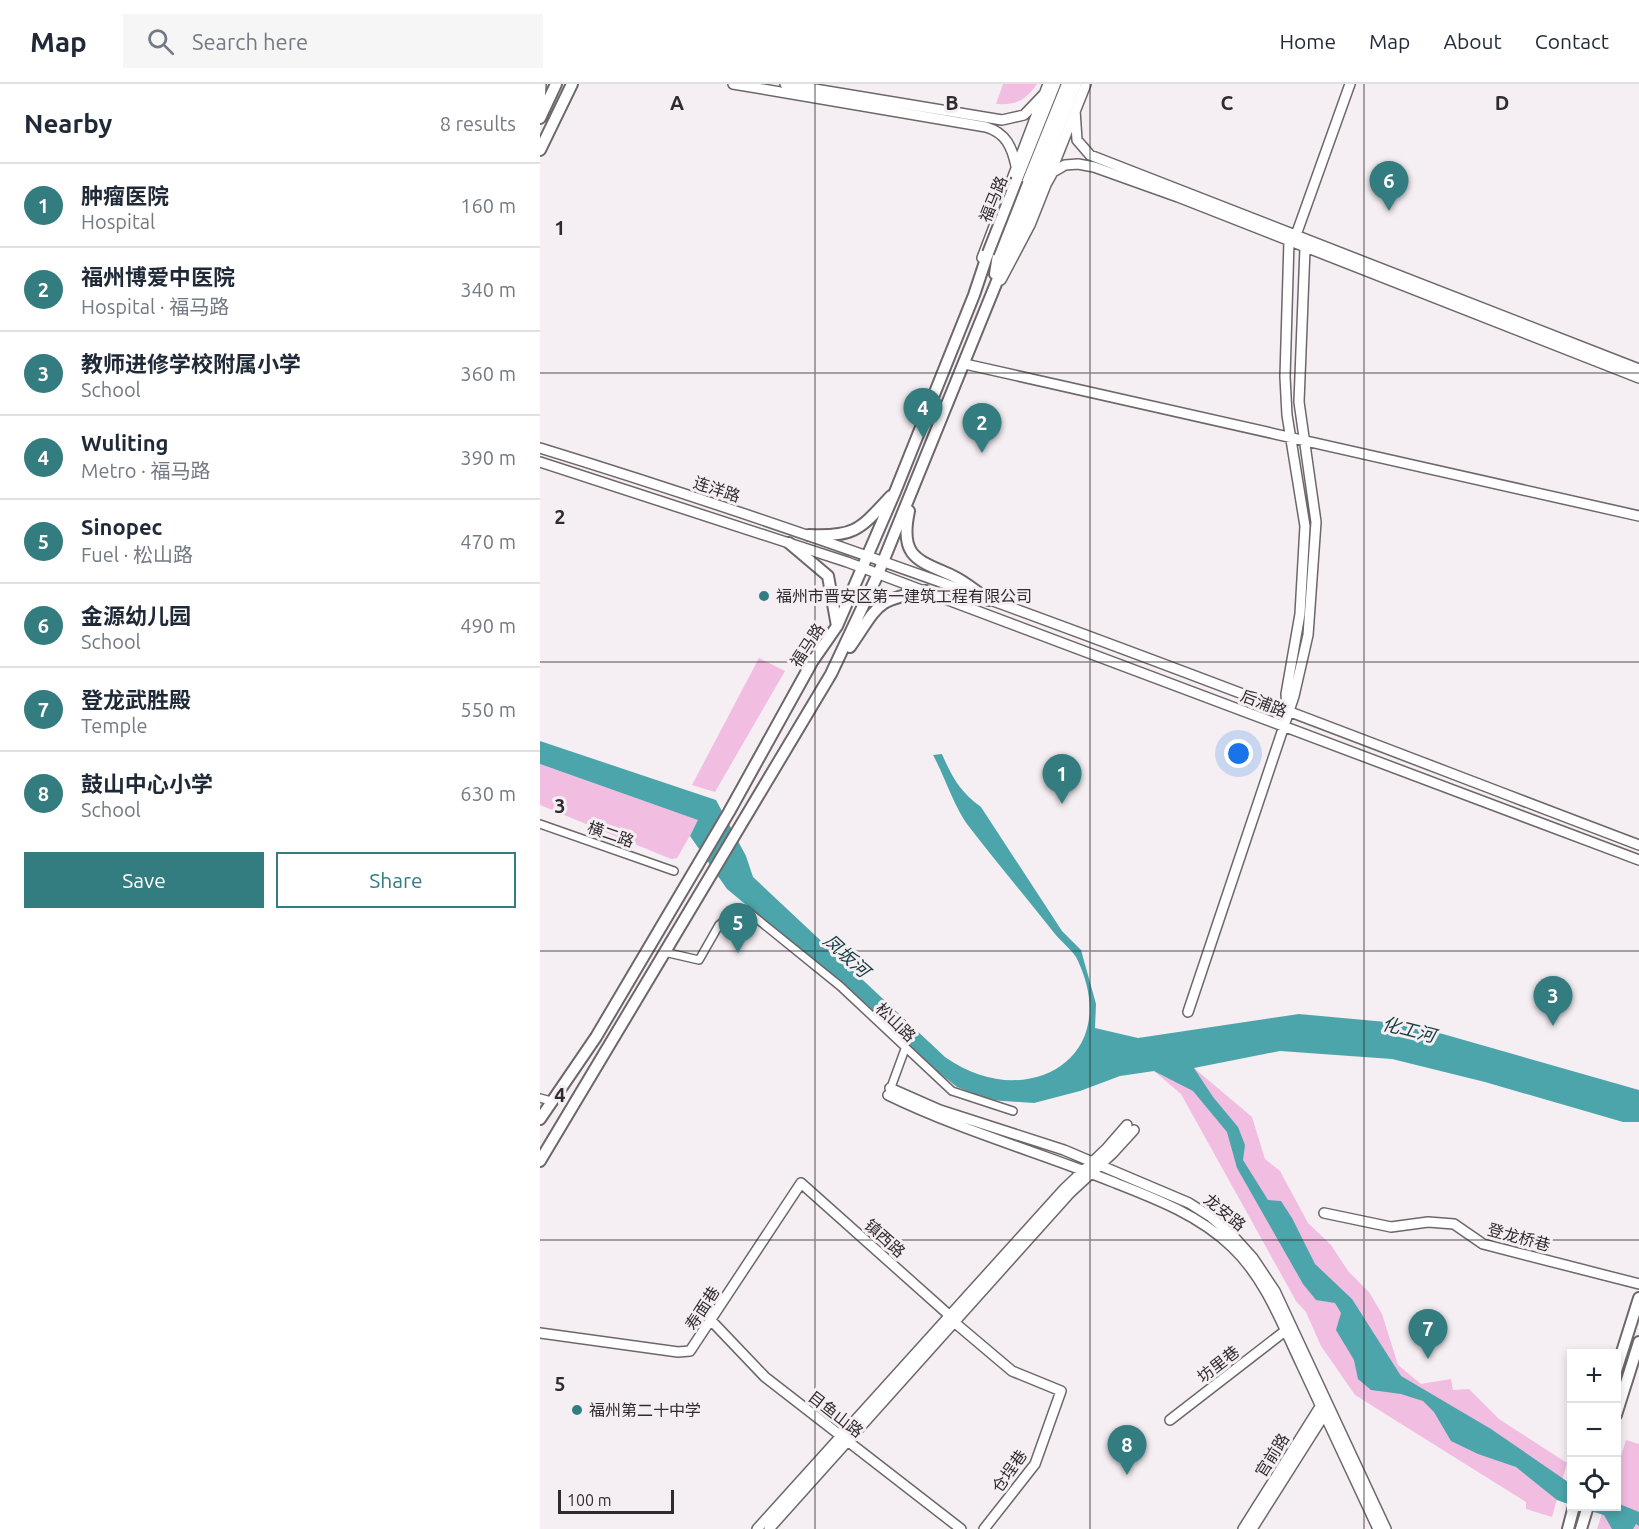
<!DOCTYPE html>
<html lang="en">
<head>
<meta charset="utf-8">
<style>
  body { margin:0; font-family:Ubuntu,"Noto Sans SC",sans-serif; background:#f6f6f7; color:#1f2937 }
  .controls { position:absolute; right:18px; bottom:18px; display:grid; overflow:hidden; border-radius:0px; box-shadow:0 3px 9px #0003 }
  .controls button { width:54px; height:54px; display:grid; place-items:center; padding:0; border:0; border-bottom:2px solid #e0e1e3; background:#fff; color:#1f2937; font:30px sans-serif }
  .scale { position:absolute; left:18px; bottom:15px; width:116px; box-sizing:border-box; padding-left:6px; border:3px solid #2f2c2e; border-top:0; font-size:16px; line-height:21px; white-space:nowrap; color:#2f2c2e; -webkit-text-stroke:4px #f5eff3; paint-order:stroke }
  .you { position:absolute; left:699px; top:670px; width:21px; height:21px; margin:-15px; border:4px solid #fff; border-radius:50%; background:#1a73e8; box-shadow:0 0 0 9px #1a73e833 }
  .badge { display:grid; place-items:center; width:39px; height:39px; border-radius:50%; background:#337c80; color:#fff; font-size:20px; font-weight:700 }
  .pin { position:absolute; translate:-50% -50px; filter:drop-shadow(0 2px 3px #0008) }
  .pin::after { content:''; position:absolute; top:32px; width:21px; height:18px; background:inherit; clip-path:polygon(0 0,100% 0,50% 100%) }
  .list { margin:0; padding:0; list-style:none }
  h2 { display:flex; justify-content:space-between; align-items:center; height:78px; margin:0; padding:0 24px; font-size:26px }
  h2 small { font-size:20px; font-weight:400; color:#747a83 }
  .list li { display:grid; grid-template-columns:39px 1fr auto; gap:18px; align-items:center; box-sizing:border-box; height:84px; padding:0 24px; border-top:2px solid #e0e1e3 }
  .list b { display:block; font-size:22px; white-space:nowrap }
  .list p { margin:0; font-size:20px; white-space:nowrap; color:#747a83 }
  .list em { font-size:20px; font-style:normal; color:#747a83 }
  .actions { display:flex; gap:12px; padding:18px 24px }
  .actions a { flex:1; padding:14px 0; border:2px solid #337c80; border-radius:0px; text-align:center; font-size:21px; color:#337c80 }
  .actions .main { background:#337c80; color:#fff }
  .icon { flex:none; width:33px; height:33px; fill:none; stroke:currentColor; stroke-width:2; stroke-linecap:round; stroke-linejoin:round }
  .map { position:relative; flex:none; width:1099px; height:1445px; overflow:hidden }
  header { display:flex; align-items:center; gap:36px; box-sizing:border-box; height:84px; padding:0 30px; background:#fff; border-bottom:2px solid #e0e1e3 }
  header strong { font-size:28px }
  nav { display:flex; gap:33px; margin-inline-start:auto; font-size:21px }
  .search { width:420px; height:54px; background:#f6f6f7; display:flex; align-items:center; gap:15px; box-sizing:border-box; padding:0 21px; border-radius:0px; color:#747a83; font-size:22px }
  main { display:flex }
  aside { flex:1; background:#fff }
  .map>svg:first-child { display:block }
  .green { fill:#f1bde0 }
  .water { fill:#4ca5aa }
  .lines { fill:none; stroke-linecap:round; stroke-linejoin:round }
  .street-casing { stroke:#6d676b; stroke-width:10 }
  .secondary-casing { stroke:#6d676b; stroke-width:12 }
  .primary-casing { stroke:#6d676b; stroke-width:14 }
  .highway-casing { stroke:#6d676b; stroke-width:15 }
  .street { stroke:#fff; stroke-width:7 }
  .secondary { stroke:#fff; stroke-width:9 }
  .primary { stroke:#fff; stroke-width:10 }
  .highway { stroke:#fff; stroke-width:12 }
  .primary-bridge-casing { stroke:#6d676b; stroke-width:14; stroke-linecap:butt }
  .primary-bridge { stroke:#fff; stroke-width:10 }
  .grid { fill:none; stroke:#2f2c2e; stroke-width:1.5; stroke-opacity:0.55 }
  .poi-dot { fill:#337c80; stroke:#f5eff3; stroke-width:2 }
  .labels { text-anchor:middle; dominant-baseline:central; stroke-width:6; stroke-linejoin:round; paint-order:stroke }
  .street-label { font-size:16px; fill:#2f2c2e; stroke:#f5eff3 }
  .poi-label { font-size:16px; fill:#2f2c2e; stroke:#f5eff3; text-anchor:start }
  .water-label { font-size:18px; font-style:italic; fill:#113b3e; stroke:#f5eff3 }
  .grid-label { font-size:20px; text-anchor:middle; font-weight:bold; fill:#2f2c2e; stroke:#f5eff3; stroke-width:6; stroke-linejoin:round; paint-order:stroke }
</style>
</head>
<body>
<header>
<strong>Map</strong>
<div class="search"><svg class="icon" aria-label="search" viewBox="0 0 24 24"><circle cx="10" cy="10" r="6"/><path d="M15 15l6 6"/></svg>Search here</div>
<nav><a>Home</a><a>Map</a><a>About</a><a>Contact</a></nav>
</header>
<main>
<aside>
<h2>Nearby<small>8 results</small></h2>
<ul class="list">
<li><span class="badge">1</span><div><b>肿瘤医院</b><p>Hospital</p></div><em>160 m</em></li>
<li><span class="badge">2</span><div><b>福州博爱中医院</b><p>Hospital · 福马路</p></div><em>340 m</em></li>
<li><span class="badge">3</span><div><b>教师进修学校附属小学</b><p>School</p></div><em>360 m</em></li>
<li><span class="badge">4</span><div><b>Wuliting</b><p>Metro · 福马路</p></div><em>390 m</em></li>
<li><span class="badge">5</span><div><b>Sinopec</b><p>Fuel · 松山路</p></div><em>470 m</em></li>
<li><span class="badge">6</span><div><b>金源幼儿园</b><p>School</p></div><em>490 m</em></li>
<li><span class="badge">7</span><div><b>登龙武胜殿</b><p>Temple</p></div><em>550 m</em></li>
<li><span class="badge">8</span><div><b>鼓山中心小学</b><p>School</p></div><em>630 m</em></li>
</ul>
<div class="actions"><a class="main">Save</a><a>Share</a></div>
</aside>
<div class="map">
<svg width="1099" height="1445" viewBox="0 0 1099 1445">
  <rect width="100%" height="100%" fill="#f5eff3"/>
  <path class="green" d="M 463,0 L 497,0 C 485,17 476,21 456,20 Z
    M 219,574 L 245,587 L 175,708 L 152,701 Z
    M 0,680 L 159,736 L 137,774 L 131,775 L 0,721 Z
    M 654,984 L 712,1033 L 725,1075 L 740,1087 L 768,1139 L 791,1161 L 808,1187 L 829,1208 L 842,1230 L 858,1281 L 881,1300 L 911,1295 L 913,1306 L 929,1305 L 959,1335 L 1027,1379 L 1012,1433 L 986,1425 L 986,1418 L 815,1311 L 781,1262 L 766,1228 L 756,1217 L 641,1010 L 614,987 Z
    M 1086,1356 L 1099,1360 L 1099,1445 L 1057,1445 L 1064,1423 L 1076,1422 L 1077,1385 Z"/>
  <path class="water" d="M 0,657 L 176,716 L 206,772 L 213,793 L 405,973 C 484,1030 584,976 538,877 C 534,867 522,859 515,850 C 486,813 455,777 427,740 C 415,724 404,691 393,671 L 402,670 C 412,693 420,708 441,723 L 522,847 L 541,866 L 556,920 L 555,944 L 598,954 L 759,930 L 868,940 L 1099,1006 L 1099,1038 L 1083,1038 L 945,998 L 852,975 L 740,967 L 654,984 L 673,1013 L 698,1043 L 705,1061 L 703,1076 L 728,1116 L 741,1117 L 752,1134 L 775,1180 L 812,1215 L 861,1292 L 951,1345 L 1031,1400 L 1031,1421 L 1017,1416 L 976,1383 L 938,1370 L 911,1357 L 894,1328 L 883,1317 L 861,1310 L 831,1306 L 818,1295 L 814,1276 L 796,1246 L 801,1229 L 795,1219 L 776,1216 L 763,1200 L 697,1084 L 687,1048 L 653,1007 L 614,987 L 580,992 L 540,1007 L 494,1019 L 450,1016 L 417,1003 L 383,976 L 299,898 L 187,805 L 150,752 L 158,736 L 0,680 Z
    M 1077,1419 L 1099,1428 L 1099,1442 L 1096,1440 L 1093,1445 L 1072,1445 L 1064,1431 L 1036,1423 L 1076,1422 Z"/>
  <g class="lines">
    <defs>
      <path id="street" d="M 0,740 L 134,787
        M 124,868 L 159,876 L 179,841 L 198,824 L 206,826 L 300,902 L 412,1007 L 473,1027
        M 350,1006 L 365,965
        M 0,1014 L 11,1017"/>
      <path id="secondary" d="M 193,0 L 446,43 C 466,49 472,63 476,82
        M 245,0 L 462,36 L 484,31 L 505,9
        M 0,21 L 1,0
        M 535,26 L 537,56 L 550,71 L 1099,285
        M 504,104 L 513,88 L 525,81 L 538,80 L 554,83 L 638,113 L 1099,294
        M 442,174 L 508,0
        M 461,196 L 490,141 L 546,0
        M 425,280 L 1099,432
        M 0,364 C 372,478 735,623 1099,761
        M 0,378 L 307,478 L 1099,776
        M 747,625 L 746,610 L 760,530 L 765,442 L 747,331 L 745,293 L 749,157 L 756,151 L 810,0
        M 648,928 L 754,612 L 768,551 L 776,438 L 759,318 L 765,164 L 756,151
        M 350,1004 L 400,1026 L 524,1066 L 649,1119 L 671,1133 L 695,1154 L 713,1174 L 735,1207 L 846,1445
        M 348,1011 C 420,1046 498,1068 573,1098 C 614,1114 659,1131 692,1163 C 725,1194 742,1240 761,1280 C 787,1335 812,1390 838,1445
        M 784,1129 L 851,1143 L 888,1138 L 914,1140 L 943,1160 L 1099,1200
        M 163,1228 L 225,1293 L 421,1445
        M 414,1238 L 472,1287 L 521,1307 L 495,1380 L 444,1445
        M 0,1249 L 138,1268 L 150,1267 L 261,1099 L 409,1231
        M 630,1336 L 745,1247
        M 217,1445 L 524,1105 L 567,1064 L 587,1041
        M 229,1445 L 530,1109 L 573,1069 L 594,1046
        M 703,1445 L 783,1318
        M 712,1445 L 786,1328"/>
      <path id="primary" d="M 0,34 L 16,0
        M 0,66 L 32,0
        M 477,95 L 515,0
        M 455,190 L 458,171 L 527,0
        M 369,427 C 359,474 378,476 413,492 C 426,498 438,509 449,516
        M 269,451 C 316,453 320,445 351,412
        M 249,459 L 288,492 L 297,542
        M 310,563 C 339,521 334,516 386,507
        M 0,1035 L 56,953 L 189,728 L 272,578 L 297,542 L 355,408 L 434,211 L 448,169
        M 0,1077 L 291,590 L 338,490 L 466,175
        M 1076,1287 L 1099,1214
        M 1076,1331 L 1099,1258
        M 1028,1445 L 1034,1422
        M 1041,1445 L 1048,1422"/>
      <path id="highway" d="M 466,175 L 535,0"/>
    </defs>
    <use href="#street" class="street-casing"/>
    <use href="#secondary" class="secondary-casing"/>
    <use href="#primary" class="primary-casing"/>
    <use href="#highway" class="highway-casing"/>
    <use href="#street" class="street"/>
    <use href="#secondary" class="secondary"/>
    <use href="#primary" class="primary"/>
    <use href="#highway" class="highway"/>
    <defs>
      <path id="primary-bridge" d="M 448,169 L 477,95"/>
    </defs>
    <use href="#primary-bridge" class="primary-bridge-casing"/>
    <use href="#primary-bridge" class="primary-bridge"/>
  </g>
  <path class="grid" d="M 275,0 L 275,1445M 550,0 L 550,1445M 824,0 L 824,1445M 0,289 L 1099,289M 0,578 L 1099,578M 0,867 L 1099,867M 0,1156 L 1099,1156"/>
  <g class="poi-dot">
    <circle cx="224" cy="512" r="6"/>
    <circle cx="37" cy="1326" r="6"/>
  </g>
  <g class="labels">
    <g class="street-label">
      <text transform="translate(453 115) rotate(-68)">福马路</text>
      <text transform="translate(177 405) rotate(18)">连洋路</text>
      <text transform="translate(267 561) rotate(-57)">福马路</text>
      <text transform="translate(724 619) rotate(21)">后浦路</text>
      <text transform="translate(71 750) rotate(19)">横二路</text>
      <text transform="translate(356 938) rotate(44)">松山路</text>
      <text transform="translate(685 1128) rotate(39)">龙安路</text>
      <text transform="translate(979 1153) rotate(15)">登龙桥巷</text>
      <text transform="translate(345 1154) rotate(42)">镇西路</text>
      <text transform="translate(162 1224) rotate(-57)">寿面巷</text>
      <text transform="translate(678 1280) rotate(-38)">坊里巷</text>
      <text transform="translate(296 1330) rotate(38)">目鱼山路</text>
      <text transform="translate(732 1371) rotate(-58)">官前路</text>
      <text transform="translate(469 1387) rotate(-55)">仓埕巷</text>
    </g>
    <g class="poi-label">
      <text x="236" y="512">福州市晋安区第一建筑工程有限公司</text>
      <text x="49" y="1326">福州第二十中学</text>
    </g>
    <g class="water-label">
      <text transform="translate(307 871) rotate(42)">凤坂河</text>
      <text transform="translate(869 945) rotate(14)">化工河</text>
    </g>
  </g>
  <g class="grid-label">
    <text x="137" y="26">A</text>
    <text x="412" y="26">B</text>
    <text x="687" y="26">C</text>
    <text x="962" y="26">D</text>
    <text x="20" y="151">1</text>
    <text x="20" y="440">2</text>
    <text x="20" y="729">3</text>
    <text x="20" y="1018">4</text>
    <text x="20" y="1307">5</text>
  </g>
</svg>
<div class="controls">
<button>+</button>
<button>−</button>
<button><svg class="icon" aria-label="locate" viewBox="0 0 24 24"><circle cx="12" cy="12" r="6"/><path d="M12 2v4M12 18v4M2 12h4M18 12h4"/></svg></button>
</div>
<div class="scale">100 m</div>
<div class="you"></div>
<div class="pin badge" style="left:522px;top:720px">1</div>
<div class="pin badge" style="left:442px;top:369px">2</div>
<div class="pin badge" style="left:1013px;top:942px">3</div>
<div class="pin badge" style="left:383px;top:354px">4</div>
<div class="pin badge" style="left:198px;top:869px">5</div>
<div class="pin badge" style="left:849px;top:127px">6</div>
<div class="pin badge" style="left:888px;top:1275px">7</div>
<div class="pin badge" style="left:587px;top:1391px">8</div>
</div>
</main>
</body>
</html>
